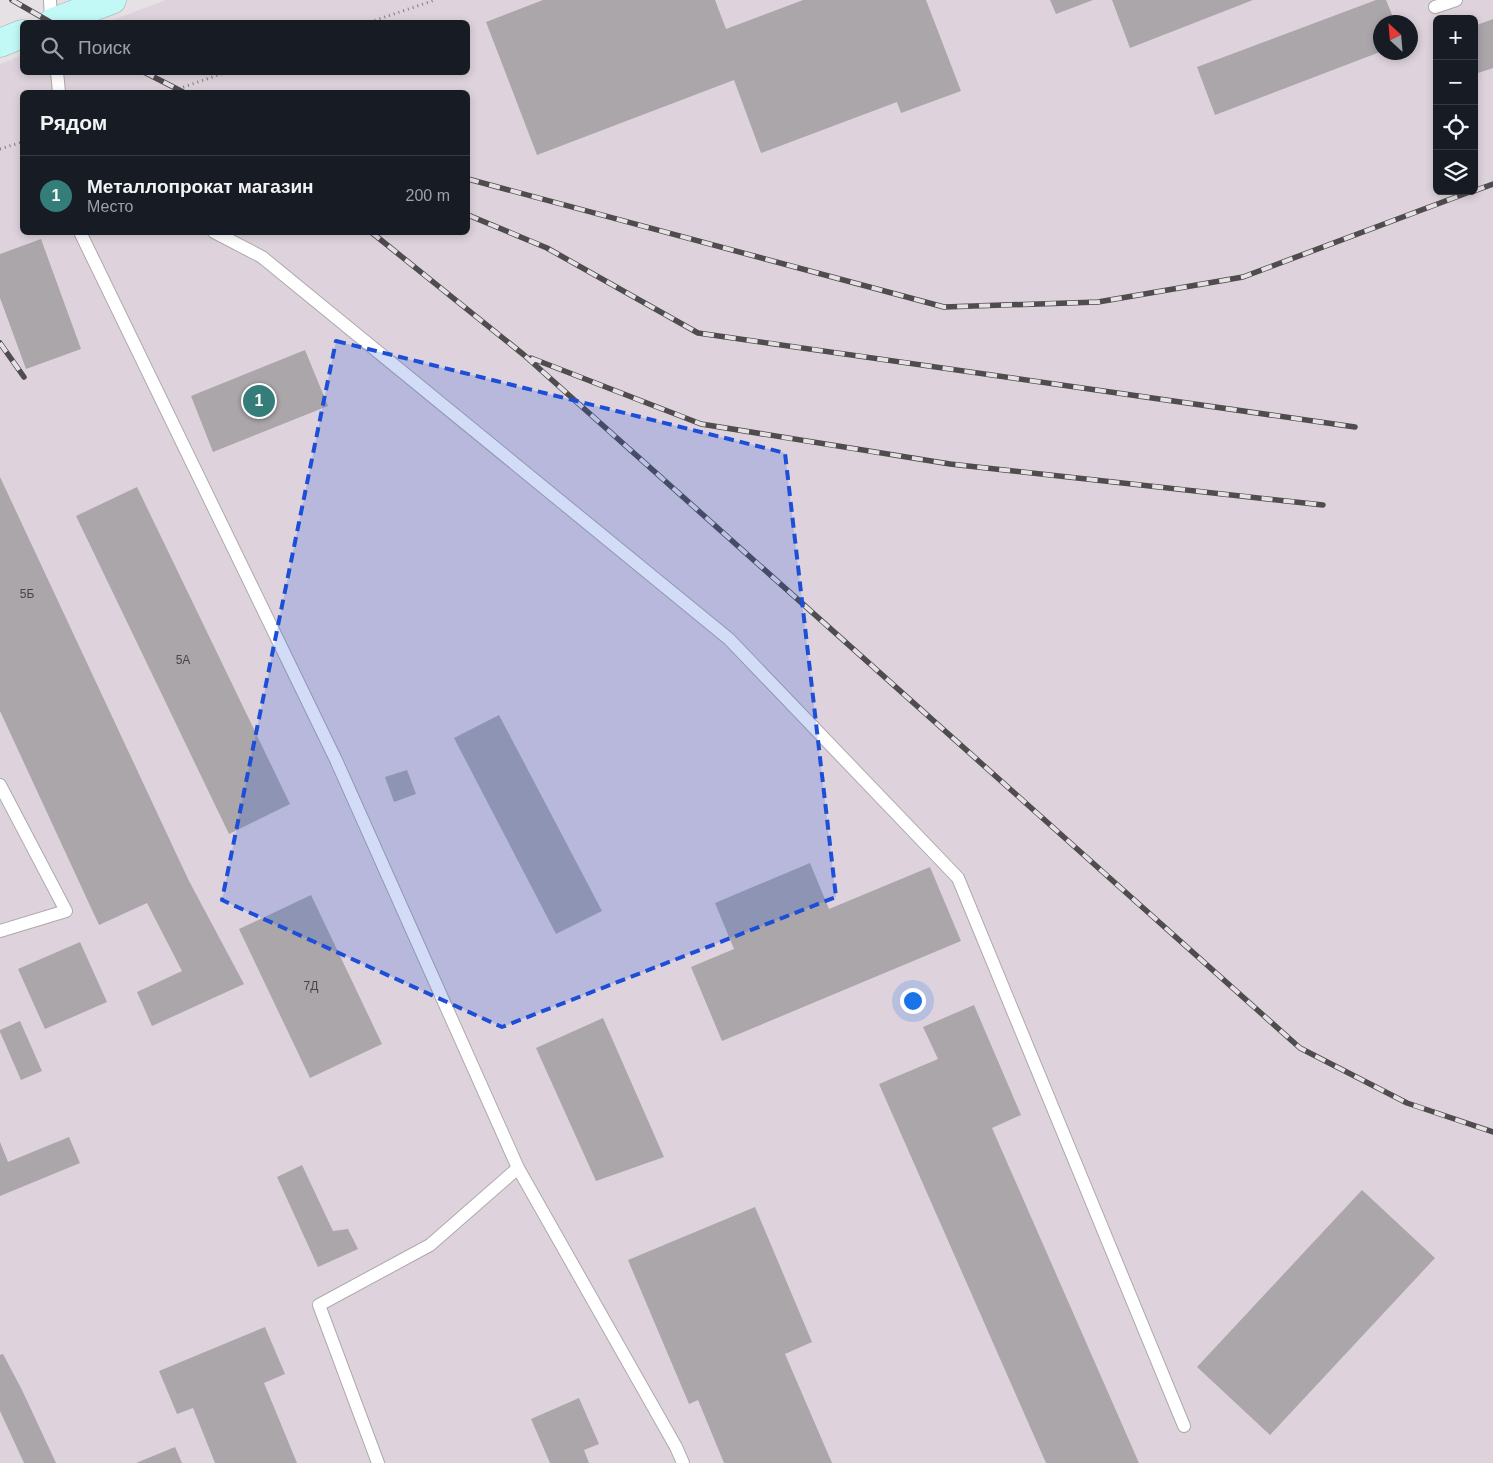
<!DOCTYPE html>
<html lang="ru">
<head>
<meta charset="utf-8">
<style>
  body { margin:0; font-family:Arial,sans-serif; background:#242831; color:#f1f3f6 }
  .controls { position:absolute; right:15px; top:15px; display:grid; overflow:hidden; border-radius:8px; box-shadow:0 2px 8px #0003 }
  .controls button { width:45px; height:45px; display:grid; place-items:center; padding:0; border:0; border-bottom:1px solid #363941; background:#171b24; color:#f1f3f6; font:25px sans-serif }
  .compass { position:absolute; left:1373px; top:15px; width:45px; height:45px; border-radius:50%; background:#171b24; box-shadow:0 2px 8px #0003; rotate:334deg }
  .you { position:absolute; left:912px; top:1000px; width:18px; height:18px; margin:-12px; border:4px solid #fff; border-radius:50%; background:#1a73e8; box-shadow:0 0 0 8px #1a73e833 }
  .badge { display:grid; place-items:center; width:32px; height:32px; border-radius:50%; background:#357d78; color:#fff; font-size:16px; font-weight:700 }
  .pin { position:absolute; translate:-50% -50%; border:2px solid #fff; box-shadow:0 1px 5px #0006 }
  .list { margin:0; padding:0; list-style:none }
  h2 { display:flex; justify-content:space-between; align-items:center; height:65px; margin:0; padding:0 20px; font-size:21px }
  h2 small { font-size:16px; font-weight:400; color:#9ea1a6 }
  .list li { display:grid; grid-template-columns:32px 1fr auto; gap:15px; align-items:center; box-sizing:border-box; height:80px; padding:0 20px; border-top:1px solid #363941 }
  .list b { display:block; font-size:19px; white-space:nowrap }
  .list p { margin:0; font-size:16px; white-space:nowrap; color:#9ea1a6 }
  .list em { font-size:16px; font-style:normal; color:#9ea1a6 }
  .icon { flex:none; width:28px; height:28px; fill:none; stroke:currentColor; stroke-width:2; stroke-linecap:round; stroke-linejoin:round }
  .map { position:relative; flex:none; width:1493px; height:1463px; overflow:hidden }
  .search { position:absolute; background:#171b24; box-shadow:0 2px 8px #0003; left:20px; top:20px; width:450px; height:55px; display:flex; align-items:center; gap:12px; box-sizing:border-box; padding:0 18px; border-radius:8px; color:#9ea1a6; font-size:19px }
  .panel { position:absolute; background:#171b24; box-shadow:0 2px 8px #0003; left:20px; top:90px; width:450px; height:145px; border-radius:8px }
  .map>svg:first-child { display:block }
  .built { fill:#ded3dc; fill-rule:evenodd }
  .building { fill:#aba6aa }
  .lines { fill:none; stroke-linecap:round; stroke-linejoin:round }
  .lane-casing { stroke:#ada9ac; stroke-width:14 }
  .secondary-casing { stroke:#ada9ac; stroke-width:29 }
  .path { stroke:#817e80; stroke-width:3; stroke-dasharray:1 4; stroke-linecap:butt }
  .lane { stroke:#fff; stroke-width:12 }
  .secondary { stroke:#c2f9f6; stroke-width:28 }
  .rail-casing { stroke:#4e4c4d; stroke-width:5.5 }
  .rail { stroke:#e5e1e4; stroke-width:4; stroke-dasharray:11; stroke-linecap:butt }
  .marked { fill:#1d4ed8; fill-opacity:0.2; stroke:#1d4ed8; stroke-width:4; stroke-dasharray:10 6; stroke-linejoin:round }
  .labels { text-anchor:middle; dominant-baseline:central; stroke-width:5; stroke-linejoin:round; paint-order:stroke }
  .number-label { font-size:12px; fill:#474547 }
</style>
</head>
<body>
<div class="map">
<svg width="1493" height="1463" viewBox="0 0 1493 1463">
  <rect width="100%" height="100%" fill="#e5e1e4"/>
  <path class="built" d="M 166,0 L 1493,0 L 1493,1463 L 0,1463 L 0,64 L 22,55 L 22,72 L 468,72 L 468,22 L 107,22 ZM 1437,19 L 1474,19 L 1474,191 L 1437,191 ZM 1380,22 L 1410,22 L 1410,52 L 1380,52 ZM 22,92 L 468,92 L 468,232 L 22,232 Z"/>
  <path class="building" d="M 543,0 L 715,0 L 726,29 L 803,0 L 926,0 L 961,91 L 901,113 L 897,102 L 761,153 L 734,80 L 537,155 L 486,22 Z
    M 1050,0 L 1093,0 L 1056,14 Z
    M 1112,0 L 1253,0 L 1130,48 Z
    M 1376,0 L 1386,0 L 1395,22 L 1380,22 L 1380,52 L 1215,115 L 1197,67 Z
    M 1493,19 L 1493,68 L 1478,73 L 1474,63 L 1474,26 Z
    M 41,239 L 81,349 L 26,369 L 0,298 L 0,254 Z
    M 305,350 L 328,406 L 213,452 L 191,396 Z
    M 0,477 L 189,881 L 244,984 L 152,1026 L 137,992 L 182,971 L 147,903 L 99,925 L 0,711 Z
    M 137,487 L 290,804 L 229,834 L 76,516 Z
    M 499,715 L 602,911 L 556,934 L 454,738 Z
    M 407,770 L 416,794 L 394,802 L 385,777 Z
    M 810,863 L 829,909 L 930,867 L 961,941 L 722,1041 L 691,967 L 734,949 L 715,903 Z
    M 311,895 L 382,1044 L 310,1078 L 239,929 Z
    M 80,942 L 107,1002 L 45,1029 L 18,969 Z
    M 974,1005 L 1021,1115 L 992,1128 L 1139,1463 L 1046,1463 L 879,1084 L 938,1059 L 923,1027 Z
    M 603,1018 L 664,1157 L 596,1181 L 536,1048 Z
    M 20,1021 L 42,1071 L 21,1080 L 0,1032 L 0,1030 Z
    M 69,1137 L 80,1163 L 0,1196 L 0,1142 L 8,1162 Z
    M 302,1165 L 333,1231 L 348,1229 L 358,1249 L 318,1267 L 277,1177 Z
    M 1362,1190 L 1435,1258 L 1270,1435 L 1197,1367 Z
    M 755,1207 L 812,1342 L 785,1354 L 832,1463 L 724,1463 L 698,1400 L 689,1404 L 628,1260 Z
    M 265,1327 L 285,1374 L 264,1383 L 297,1463 L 215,1463 L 193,1408 L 177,1414 L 159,1371 Z
    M 3,1354 L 22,1390 L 56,1463 L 24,1463 L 0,1411 L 0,1355 Z
    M 579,1398 L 599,1444 L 584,1450 L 589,1463 L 550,1463 L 531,1419 Z
    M 175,1447 L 182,1463 L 136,1463 Z"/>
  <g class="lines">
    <defs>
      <path id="lane" d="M 50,0 L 51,22
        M 1435,7 L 1456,0
        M 57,72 L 59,92
        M 80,232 L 336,760 L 518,1168 L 676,1447 L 683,1463
        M 214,232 L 262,257 L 729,639 L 958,878 L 1184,1426
        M 0,785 L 66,911 L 0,931
        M 378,1463 L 319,1305 L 430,1245 L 518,1168"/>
      <path id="secondary" d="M 53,22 L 112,0
        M 0,43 L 22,34"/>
    </defs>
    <use href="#lane" class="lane-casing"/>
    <use href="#secondary" class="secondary-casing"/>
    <path class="path" d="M 370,22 L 435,0
      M 169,92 L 227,72
      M 0,149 L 22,142"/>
    <use href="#lane" class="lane"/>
    <use href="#secondary" class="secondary"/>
    <defs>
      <path id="rail" d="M 12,0 L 50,22
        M 144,72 L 183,92
        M 468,179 L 944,307 L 1098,302 L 1243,277 L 1472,191
        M 1474,191 L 1493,184
        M 468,215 L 547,248 L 698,333 L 1355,427
        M 371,232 L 524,355 L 1300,1048 L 1407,1103 L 1493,1132
        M 0,343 L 24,377
        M 531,358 L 701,424 L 950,464 L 1323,505"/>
    </defs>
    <use href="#rail" class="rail-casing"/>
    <use href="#rail" class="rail"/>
  </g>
  <path class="marked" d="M 336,341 L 785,453 L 836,897 L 502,1027 L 222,900 Z"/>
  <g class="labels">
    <g class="number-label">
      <text x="27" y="594">5Б</text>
      <text x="183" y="660">5А</text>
      <text x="311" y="986">7Д</text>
    </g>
  </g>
</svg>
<div class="controls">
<button>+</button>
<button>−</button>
<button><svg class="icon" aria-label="locate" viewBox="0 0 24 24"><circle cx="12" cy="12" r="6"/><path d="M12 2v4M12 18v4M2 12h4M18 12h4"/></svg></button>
<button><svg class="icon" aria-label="layers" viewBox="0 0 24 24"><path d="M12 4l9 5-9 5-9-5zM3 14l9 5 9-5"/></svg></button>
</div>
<svg class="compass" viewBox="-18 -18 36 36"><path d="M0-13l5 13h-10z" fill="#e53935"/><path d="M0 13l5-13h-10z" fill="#9ea1a6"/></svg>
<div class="you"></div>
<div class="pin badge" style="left:259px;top:401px">1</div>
<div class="search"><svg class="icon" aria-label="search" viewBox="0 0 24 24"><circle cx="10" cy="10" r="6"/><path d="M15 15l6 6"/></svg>Поиск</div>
<section class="panel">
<h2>Рядом<small></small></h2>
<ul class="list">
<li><span class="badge">1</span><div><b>Металлопрокат магазин</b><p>Место</p></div><em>200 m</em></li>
</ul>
</section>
</div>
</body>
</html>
